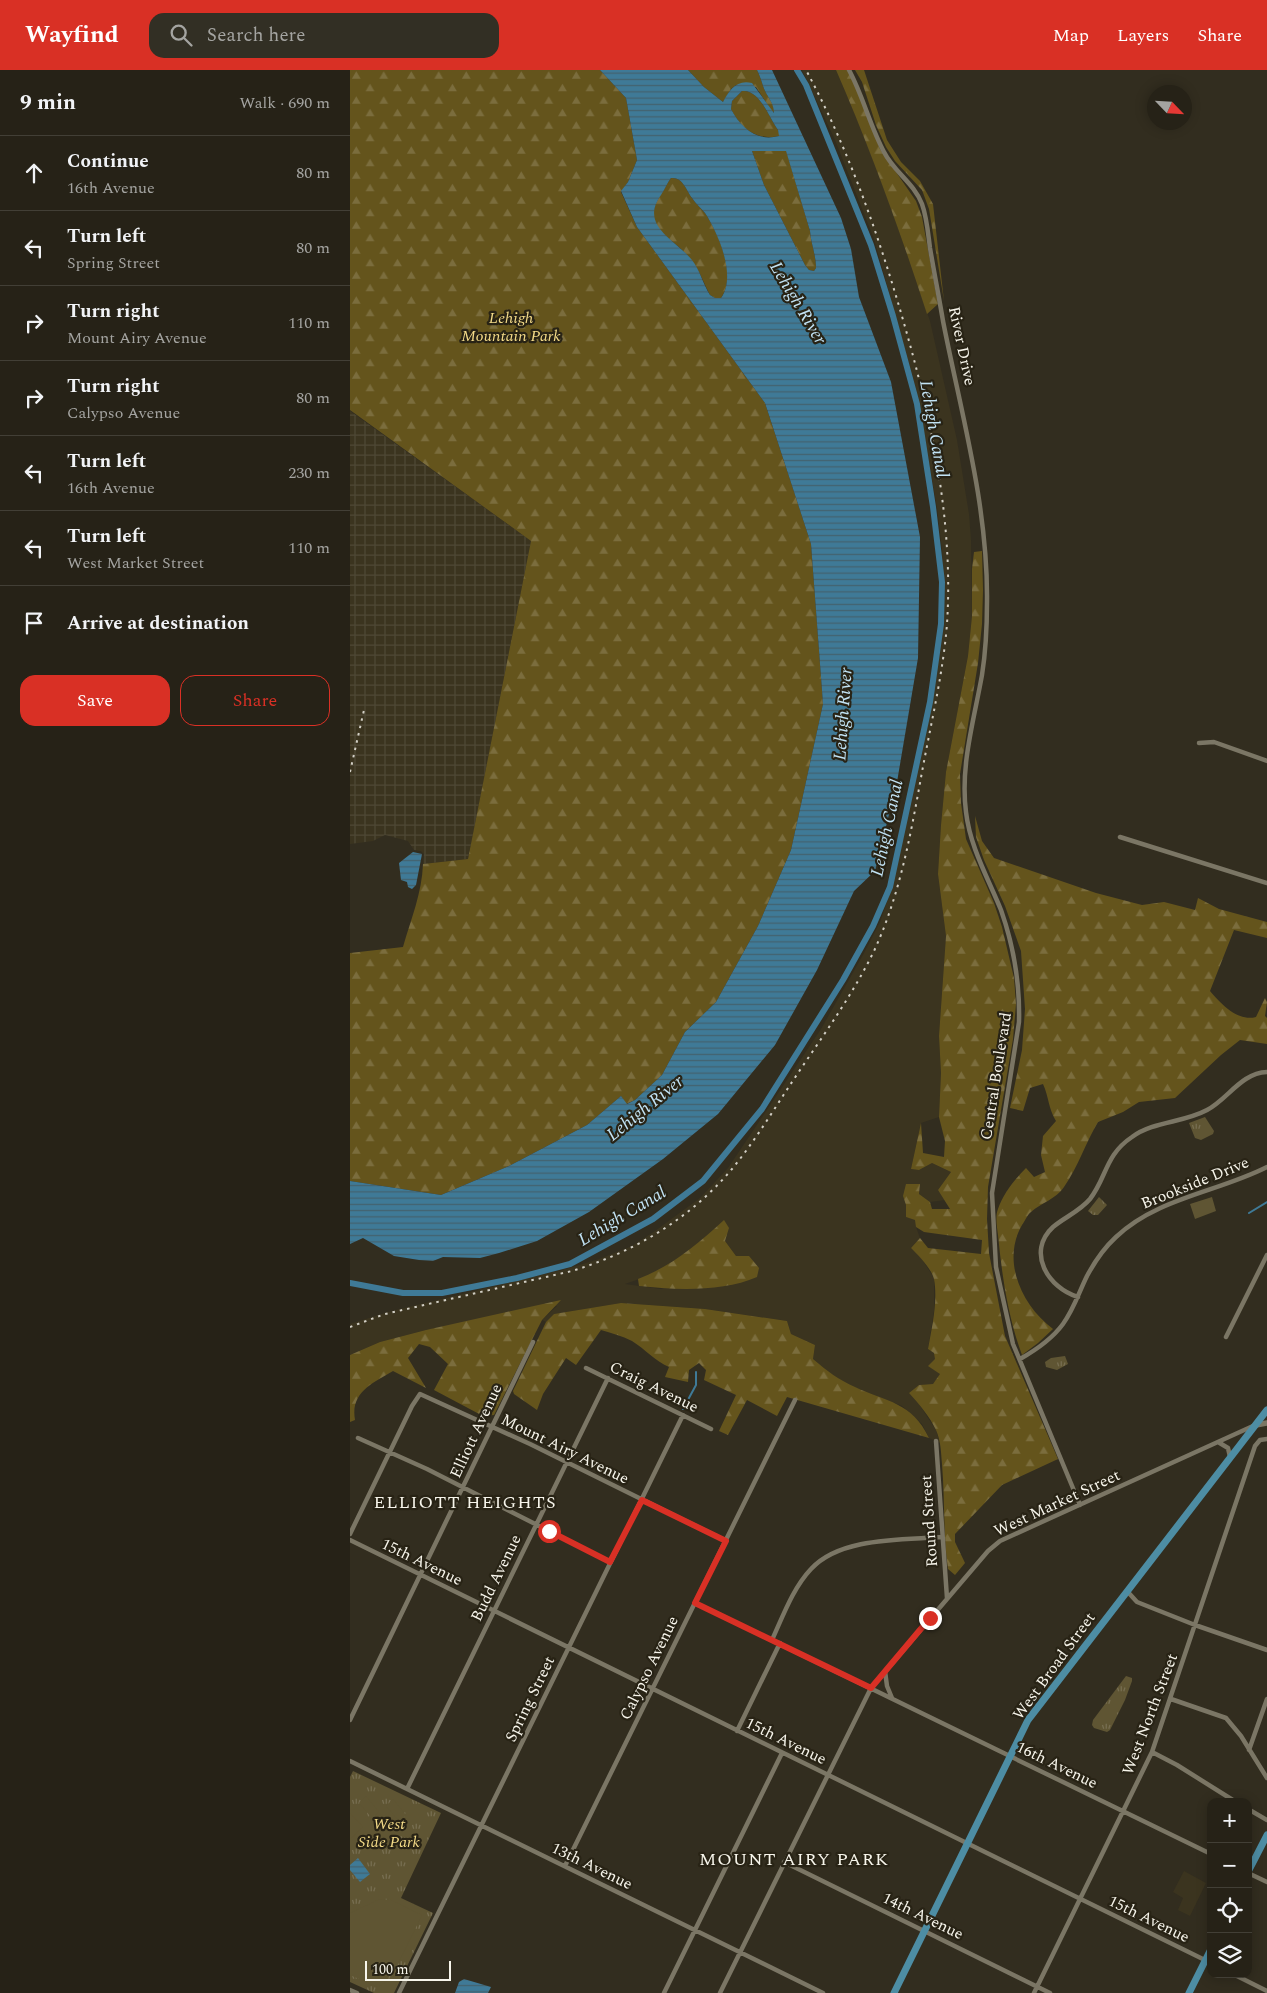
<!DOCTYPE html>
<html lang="en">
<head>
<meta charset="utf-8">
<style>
  body { margin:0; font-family:Spectral,serif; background:#322f24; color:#f1f3f6 }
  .controls { position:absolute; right:15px; bottom:15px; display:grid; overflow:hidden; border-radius:10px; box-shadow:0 2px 12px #0003 }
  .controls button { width:45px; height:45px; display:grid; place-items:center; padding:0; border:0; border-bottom:1px solid #423f36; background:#262217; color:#f1f3f6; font:25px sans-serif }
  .compass { position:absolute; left:797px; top:15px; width:45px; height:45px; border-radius:50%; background:#262217; box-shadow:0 2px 12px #0003; rotate:115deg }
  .scale { position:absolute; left:15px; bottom:12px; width:86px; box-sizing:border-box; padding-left:5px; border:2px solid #f7f5eb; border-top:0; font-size:14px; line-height:18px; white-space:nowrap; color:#f7f5eb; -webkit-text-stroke:4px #282315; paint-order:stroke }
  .stop { position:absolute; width:15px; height:15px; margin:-11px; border:4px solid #d93025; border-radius:50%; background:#fff }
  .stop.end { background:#d93025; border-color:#fff; box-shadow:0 1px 5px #0008 }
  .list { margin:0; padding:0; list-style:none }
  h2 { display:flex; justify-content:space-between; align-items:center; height:65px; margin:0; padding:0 20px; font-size:21px }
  h2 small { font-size:16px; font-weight:400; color:#a4a4a1 }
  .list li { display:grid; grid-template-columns:32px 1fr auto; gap:15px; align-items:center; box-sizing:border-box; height:75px; padding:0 20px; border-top:1px solid #423f36 }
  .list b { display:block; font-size:19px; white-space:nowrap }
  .list p { margin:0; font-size:16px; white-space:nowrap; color:#a4a4a1 }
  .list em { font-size:16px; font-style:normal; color:#a4a4a1 }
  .actions { display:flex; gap:10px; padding:15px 20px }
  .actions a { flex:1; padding:11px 0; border:1px solid #d93025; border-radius:15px; text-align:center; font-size:18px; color:#d93025 }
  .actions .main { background:#d93025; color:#fff }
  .icon { flex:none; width:28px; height:28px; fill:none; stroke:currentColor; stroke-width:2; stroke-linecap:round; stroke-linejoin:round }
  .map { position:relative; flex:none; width:917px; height:1923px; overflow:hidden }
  header { display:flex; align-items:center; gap:30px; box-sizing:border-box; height:70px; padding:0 25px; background:#d93025; color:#fff }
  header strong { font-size:24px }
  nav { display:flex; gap:28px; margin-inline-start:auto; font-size:18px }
  .search { width:350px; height:45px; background:#322f24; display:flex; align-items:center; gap:12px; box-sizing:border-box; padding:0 18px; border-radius:15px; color:#a4a4a1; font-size:19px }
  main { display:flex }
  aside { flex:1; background:#262217 }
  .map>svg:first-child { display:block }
  .built { fill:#3b341f; fill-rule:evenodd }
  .industrial { fill:url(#industrial-grid) }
  .grass { fill:url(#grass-tufts) }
  .forest { fill:url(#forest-firs) }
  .pitch { fill:#5f5533 }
  .water { fill:url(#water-rules); fill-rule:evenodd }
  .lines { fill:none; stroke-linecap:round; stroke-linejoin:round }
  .stream { stroke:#3f7a97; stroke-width:2 }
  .canal { stroke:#3f7a97; stroke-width:6 }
  .minor { stroke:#7b7665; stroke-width:4.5 }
  .tertiary { stroke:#7b7665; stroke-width:5.5 }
  .primary { stroke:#4d8da4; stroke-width:7 }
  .rail { stroke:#d2cfc5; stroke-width:2; stroke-dasharray:2.5 5; stroke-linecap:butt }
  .route { stroke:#d93025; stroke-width:6 }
  .labels { text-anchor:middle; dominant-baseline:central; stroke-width:4.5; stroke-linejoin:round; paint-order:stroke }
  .park-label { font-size:16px; font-style:italic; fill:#f4db88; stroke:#282315 }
  .street-label { font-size:16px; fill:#f7f5eb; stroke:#282315 }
  .water-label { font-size:18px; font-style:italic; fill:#c2e3f5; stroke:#282315 }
  .neighbourhood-label { font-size:18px; letter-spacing:1px; fill:#f7f5eb; stroke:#282315 }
</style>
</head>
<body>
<header>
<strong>Wayfind</strong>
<div class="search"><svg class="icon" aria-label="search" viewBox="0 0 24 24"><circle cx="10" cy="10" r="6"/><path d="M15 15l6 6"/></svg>Search here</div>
<nav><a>Map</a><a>Layers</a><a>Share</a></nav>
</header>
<main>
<aside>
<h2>9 min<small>Walk · 690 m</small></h2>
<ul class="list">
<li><svg class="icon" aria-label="ahead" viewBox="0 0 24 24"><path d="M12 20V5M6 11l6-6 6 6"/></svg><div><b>Continue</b><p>16th Avenue</p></div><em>80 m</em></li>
<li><svg class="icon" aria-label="left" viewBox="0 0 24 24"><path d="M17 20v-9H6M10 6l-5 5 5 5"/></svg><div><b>Turn left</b><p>Spring Street</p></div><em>80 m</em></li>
<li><svg class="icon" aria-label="right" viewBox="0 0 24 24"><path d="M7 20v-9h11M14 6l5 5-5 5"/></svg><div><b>Turn right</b><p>Mount Airy Avenue</p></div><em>110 m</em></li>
<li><svg class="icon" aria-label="right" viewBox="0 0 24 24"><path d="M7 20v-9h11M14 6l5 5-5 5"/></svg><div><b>Turn right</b><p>Calypso Avenue</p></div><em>80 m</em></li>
<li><svg class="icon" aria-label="left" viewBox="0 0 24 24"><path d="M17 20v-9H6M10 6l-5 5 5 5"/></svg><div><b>Turn left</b><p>16th Avenue</p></div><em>230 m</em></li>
<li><svg class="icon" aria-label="left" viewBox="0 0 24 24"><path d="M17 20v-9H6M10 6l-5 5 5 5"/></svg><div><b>Turn left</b><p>West Market Street</p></div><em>110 m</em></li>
<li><svg class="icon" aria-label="arrive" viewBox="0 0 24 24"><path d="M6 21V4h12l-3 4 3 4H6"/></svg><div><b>Arrive at destination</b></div></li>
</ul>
<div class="actions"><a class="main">Save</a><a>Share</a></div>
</aside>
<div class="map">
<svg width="917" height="1923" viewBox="0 0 917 1923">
  <defs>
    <pattern id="industrial-grid" width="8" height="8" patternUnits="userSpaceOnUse" patternTransform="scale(1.25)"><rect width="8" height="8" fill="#3b341f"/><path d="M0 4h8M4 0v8" fill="none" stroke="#4e4835"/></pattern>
    <pattern id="grass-tufts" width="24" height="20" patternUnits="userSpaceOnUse" patternTransform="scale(1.25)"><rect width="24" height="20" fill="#5f5533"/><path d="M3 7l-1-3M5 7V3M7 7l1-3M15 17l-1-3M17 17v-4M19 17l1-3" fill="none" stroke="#776e51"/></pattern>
    <pattern id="forest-firs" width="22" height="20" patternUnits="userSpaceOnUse" patternTransform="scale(1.25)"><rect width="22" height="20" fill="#64541c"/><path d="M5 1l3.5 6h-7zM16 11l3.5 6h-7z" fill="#7b6d3d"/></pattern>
    <pattern id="water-rules" width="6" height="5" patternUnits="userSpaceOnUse" patternTransform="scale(1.25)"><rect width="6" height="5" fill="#3f7a97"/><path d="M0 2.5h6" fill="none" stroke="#44626e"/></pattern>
  </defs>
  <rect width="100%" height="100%" fill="#322d1f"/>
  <path class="built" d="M 452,0 L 486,0 L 512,60 L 538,129 L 580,251 L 607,370 L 619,444 L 621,470 L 622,546 L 618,586 L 596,702 L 591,755 L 588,804 L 596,866 L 589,966 L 591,1003 L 589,1047 L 571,1053 L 561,1099 L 569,1100 L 582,1093 L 601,1102 L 588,1120 L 595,1130 L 580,1132 L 569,1124 L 570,1114 L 553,1126 L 556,1135 L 556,1147 L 566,1150 L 566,1157 L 570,1168 L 561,1178 L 572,1189 L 584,1208 L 584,1241 L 578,1279 L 584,1283 L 591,1304 L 583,1314 L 569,1315 L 559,1323 L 569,1334 L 586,1360 L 590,1373 L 579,1368 L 572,1354 L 552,1336 L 506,1318 L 483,1306 L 463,1289 L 465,1275 L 441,1264 L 437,1251 L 355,1239 L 271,1233 L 204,1244 L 196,1252 L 192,1250 L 207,1236 L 76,1260 L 30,1272 L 0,1285 L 0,1254 L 38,1242 L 216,1199 L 249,1189 L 282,1176 L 305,1161 L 350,1128 L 378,1098 L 471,959 L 514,883 L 530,852 L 540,823 L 568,697 L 590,576 L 593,530 L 592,480 L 587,438 L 566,319 L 524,169 L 485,70 ZM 379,1158 L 375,1171 L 386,1186 L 399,1186 L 311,1219 L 275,1214 L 298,1206 L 324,1192 L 347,1174 Z
    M 834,1801 L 856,1813 L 840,1846 L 828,1840 L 833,1828 L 823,1822 Z"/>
  <path class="industrial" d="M 0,341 L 181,471 L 118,789 L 73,794 L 74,784 L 71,781 L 64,780 L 58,771 L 35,765 L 23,771 L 0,774 Z"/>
  <path class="grass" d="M 855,1047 L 864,1061 L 863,1064 L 851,1070 L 845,1068 L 839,1053 Z
    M 749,1127 L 757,1135 L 748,1145 L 743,1145 L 738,1141 Z
    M 715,1286 L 718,1294 L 707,1300 L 696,1297 L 695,1292 L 701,1288 Z
    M 776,1606 L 782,1608 L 782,1611 L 775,1630 L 760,1660 L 757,1662 L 744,1658 L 742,1655 L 743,1650 Z
    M 3,1701 L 91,1743 L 51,1828 L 83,1843 L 44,1923 L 24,1923 L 0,1912 L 0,1707 Z"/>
  <path class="forest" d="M 0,0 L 250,0 L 276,28 L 287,90 L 278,112 L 271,122 L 287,157 L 415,333 L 461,474 L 473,634 L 441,780 L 408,856 L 366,932 L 335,962 L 312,1005 L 285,1030 L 276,1034 L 271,1026 L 237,1055 L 159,1096 L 91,1125 L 0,1111 L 0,883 L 53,877 C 61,849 72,823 73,794 L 118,789 L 181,471 L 0,340 Z
    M 338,0 L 407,0 C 410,6 411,10 413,16 C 416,26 424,32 425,43 L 421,40 L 406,17 L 386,15 L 381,19 L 373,32 L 354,17 Z
    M 486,0 L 497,0 L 502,8 L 530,79 L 566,131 L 572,147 L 588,234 L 577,244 C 550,161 521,80 486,0 Z
    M 505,0 L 514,0 L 537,70 L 551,92 L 570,111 L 583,134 L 594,231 L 579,139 L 572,120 L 545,91 L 536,77 L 526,55 L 512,12 Z
    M 392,21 C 410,19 419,48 428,60 L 430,66 C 407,71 391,59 381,39 L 382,31 Z
    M 436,80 L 460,161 C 461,174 466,185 466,198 L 464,201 L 459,200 L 455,195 L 414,115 L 402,81 Z
    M 321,108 C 333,107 336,120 342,128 C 346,134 351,138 355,143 C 369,164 387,206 371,228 L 365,228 L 360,225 C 354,214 350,201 342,191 C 325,167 288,159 311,124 C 315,119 317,113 321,108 Z
    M 632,481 L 633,520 L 632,554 L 628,593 L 610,704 L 611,733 L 616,769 L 644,833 L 652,857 L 664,908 L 666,934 L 663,969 L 638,1117 L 637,1149 L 639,1183 L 655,1266 L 708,1389 L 652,1415 L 605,1464 L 605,1472 L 615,1493 L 605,1505 L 598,1499 C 593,1464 595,1429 592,1394 C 591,1383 591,1371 586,1360 C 580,1347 569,1334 559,1323 L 569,1315 L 583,1314 L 590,1304 L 578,1296 L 585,1289 L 584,1283 L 578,1279 C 582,1257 588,1231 584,1209 C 581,1198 569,1186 561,1178 L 570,1168 L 578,1178 L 631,1184 L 632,1170 L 574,1162 L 566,1157 L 565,1150 L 556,1147 L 556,1135 L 553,1126 L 556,1114 L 570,1114 L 569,1124 L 580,1132 L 582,1139 L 600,1139 L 588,1120 L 601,1102 L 582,1093 L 569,1100 L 561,1099 L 571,1053 L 573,1083 L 594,1087 L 595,1071 L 589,1047 L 591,1003 L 589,966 L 596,866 L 588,804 L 591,755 L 596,702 L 618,586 L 622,546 L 622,499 L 624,482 Z
    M 625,746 L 632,771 L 644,788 L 746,823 L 792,835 L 814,832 L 845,840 L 848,828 L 869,839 L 917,852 L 917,868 L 884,860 L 860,921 C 871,934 888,952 906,947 L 915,928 L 917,932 L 915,946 L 917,948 L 917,974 L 890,970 L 871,985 L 825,1028 L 789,1032 L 773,1042 L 748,1052 C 736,1072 728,1097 714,1117 C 706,1129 691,1133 681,1142 C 677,1145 675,1151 672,1155 C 651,1191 672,1236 703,1259 L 688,1273 L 672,1285 C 658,1247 652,1206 648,1165 C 647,1157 645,1146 648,1139 C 653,1124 665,1109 676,1098 L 684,1107 L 695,1102 L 691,1085 L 693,1066 L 706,1051 C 698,1038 699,1027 693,1014 L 680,1018 L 673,1041 L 660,1038 L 672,980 L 675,939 L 671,881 L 655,836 L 634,790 L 626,767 Z
    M 374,1150 L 379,1158 L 375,1171 L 386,1186 L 399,1186 L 409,1198 L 407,1207 C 373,1222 325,1220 289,1216 L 288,1209 C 322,1196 348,1174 374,1150 Z
    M 211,1230 L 192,1250 L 144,1345 L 133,1346 L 84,1320 L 98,1294 L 80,1277 L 69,1274 L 58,1288 L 76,1318 L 43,1301 C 23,1313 0,1322 5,1350 L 0,1352 L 0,1285 L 30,1272 L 76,1260 Z
    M 271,1233 L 355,1239 L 437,1251 L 441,1264 L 465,1275 L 463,1289 C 477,1301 489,1310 505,1317 C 537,1332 562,1332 579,1368 L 437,1327 L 427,1346 L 397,1330 L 378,1365 L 369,1361 L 386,1325 L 354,1310 L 356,1300 L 349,1293 L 339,1300 L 338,1312 L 315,1307 L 319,1297 C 305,1291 295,1279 282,1271 C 272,1266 261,1263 251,1260 L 226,1295 L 216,1288 L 193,1324 L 187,1340 L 164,1324 L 163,1321 L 196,1252 L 204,1244 Z"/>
  <path class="pitch" d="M 862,1127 L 866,1141 L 845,1149 L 840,1134 Z
    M 16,1726 L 29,1742 L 22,1748 L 9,1733 Z
    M 43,1729 L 56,1745 L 49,1751 L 36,1736 Z
    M 0,1743 L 13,1757 L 0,1769 Z
    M 30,1829 L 41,1830 L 72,1845 L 44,1902 L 41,1902 L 36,1912 L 28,1917 L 0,1905 L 0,1843 Z"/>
  <path class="water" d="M 250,0 L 338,0 L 354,17 L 373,32 C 379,20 387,9 402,13 L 424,43 C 424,32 416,26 413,16 C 411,10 410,6 407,0 L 422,0 L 491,148 L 501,179 L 509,227 L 541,312 L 570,467 L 568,588 L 547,712 L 525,801 L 504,821 L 467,900 L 425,975 L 368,1044 L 313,1089 L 239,1142 L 187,1171 L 149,1183 L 130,1188 L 93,1187 L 83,1191 L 69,1190 L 44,1186 L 13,1168 L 0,1174 L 0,1111 L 91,1125 L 159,1096 L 237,1055 L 271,1026 L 277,1034 L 285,1030 L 312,1005 L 335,962 L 366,932 L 408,856 L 441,780 L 473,634 L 461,474 L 415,333 L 287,157 L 271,121 L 278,112 L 287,90 L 276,28 ZM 392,21 C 410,19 419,48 428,60 L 429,66 C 407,72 391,58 381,39 L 382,31 ZM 402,81 L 436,81 L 460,161 C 461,174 466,185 466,198 L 464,201 L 459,200 L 455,195 L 414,115 ZM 321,108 C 333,107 336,120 342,128 C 346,134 351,138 355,143 C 368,163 387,206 371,228 L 365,228 L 360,225 C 353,214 350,200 342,190 C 325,169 289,156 311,125 C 315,119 317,113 321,108 Z
    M 63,782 L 72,784 L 66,815 L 62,819 L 58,817 L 57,812 L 51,810 L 49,793 Z
    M 8,1788 L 20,1804 L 10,1812 L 0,1800 L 0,1795 Z
    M 114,1909 L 141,1917 L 138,1923 L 105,1923 L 109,1912 Z"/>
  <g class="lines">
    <path class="stream" d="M 899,1143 L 917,1132
      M 333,1339 L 346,1315 L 346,1302"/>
    <path class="canal" d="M 0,1213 L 53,1223 L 92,1223 L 167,1208 L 220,1194 L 303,1149 L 353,1111 L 412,1039 L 493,910 L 523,856 L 540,817 L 580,632 L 591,554 L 592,512 L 583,437 L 567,334 L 543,246 L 521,175 L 456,15 L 447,0"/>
    <path class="minor" d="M 499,0 C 513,26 520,56 534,82 C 544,102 564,113 572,134 C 577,148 578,163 580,178 C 584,202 589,227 593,251 C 611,343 638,436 637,531 C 637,556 636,580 632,605 C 624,650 610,696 616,742 C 620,777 638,808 651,840 C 664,877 670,914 669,952 L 642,1123 L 646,1197 L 663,1274 L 730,1435
      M 849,673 L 864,672 L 917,691
      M 770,767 L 917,813
      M 728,1227 C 698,1218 676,1182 703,1157 C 715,1147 730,1141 740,1129 C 757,1107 755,1085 782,1067 C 804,1051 833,1053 857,1040 C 878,1029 891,1003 917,1002
      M 876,1267 L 917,1185
      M 670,1289 C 686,1280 702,1269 713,1254 C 724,1239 729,1222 737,1206 C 745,1191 754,1178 766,1167 C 807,1128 868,1122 917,1097
      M 236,1298 L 361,1359
      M 8,1368 L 77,1399 L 260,1492
      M 586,1371 L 597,1528
      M 868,1372 L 878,1378 L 880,1387
      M 0,1464 L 62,1336 L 70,1324 L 180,1374 L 376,1471
      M 0,1470 L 861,1893
      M 777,1521 L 787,1532 L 845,1555 L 917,1580
      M 345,1533 L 861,1784
      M 422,1570 C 433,1546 443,1518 461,1499 C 490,1467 552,1470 592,1467
      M 535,1601 L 537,1616 L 542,1628
      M 821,1629 L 876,1648 L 891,1666 L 917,1708
      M 0,1650 L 183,1272
      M 387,1661 L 430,1573
      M 899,1680 L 917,1629
      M 802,1682 L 827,1695 L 886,1732
      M 0,1691 L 473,1923
      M 57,1719 L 258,1308
      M 898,1739 L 917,1750
      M 434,1792 L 700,1923
      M 215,1796 L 445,1330
      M 898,1803 L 917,1812
      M 883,1904 L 917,1921
      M 0,1920 L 7,1923
      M 49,1923 L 333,1345
      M 314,1923 L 432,1683
      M 370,1923 L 521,1618 L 638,1481 L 650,1471 L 903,1356
      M 684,1923 L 802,1682 L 905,1376 L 910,1370 L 917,1369"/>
    <path class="tertiary" d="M 906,1355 L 917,1353"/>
    <path class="primary" d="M 898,1802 L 917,1765
      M 544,1923 L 678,1650 L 917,1340
      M 839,1923 L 861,1879"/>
    <path class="rail" d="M 0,702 L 14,640
      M 0,1257 L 35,1244 L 222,1201 C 284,1182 340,1149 382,1099 C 405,1071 424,1039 444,1009 C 472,967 502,926 524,881 C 550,825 561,763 572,702 C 581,653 593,604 597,554 C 604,447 579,338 549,236 C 525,155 496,74 456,0"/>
  </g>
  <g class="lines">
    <path class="route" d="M 199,1461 L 260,1492 L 292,1430 L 376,1471 L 345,1533 L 521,1618 L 580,1548"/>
  </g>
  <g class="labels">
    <g class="park-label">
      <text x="161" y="248">Lehigh<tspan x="161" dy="18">Mountain Park</tspan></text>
      <text x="39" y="1754">West<tspan x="39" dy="18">Side Park</tspan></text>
    </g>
    <g class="street-label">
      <text transform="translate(612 276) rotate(78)">River Drive</text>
      <text transform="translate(646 1006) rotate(-81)">Central Boulevard</text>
      <text transform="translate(845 1113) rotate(-22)">Brookside Drive</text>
      <text transform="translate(304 1317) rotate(26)">Craig Avenue</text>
      <text transform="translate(126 1361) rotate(-65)">Elliott Avenue</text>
      <text transform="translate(215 1379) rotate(26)">Mount Airy Avenue</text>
      <text transform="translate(707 1433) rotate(-25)">West Market Street</text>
      <text transform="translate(579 1451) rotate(-94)">Round Street</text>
      <text transform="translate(72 1492) rotate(26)">15th Avenue</text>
      <text transform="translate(146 1508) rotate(-64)">Budd Avenue</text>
      <text transform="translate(704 1596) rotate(-54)">West Broad Street</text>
      <text transform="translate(299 1598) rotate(-64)">Calypso Avenue</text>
      <text transform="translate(180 1629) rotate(-64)">Spring Street</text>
      <text transform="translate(800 1644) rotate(-69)">West North Street</text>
      <text transform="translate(436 1671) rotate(26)">15th Avenue</text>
      <text transform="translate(707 1695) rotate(26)">16th Avenue</text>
      <text transform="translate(242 1796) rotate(26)">13th Avenue</text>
      <text transform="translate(573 1846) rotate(26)">14th Avenue</text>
      <text transform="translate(799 1849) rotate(26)">15th Avenue</text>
    </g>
    <g class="water-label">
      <text transform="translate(448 233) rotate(59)">Lehigh River</text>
      <text transform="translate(584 359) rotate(80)">Lehigh Canal</text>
      <text transform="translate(493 644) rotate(-86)">Lehigh River</text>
      <text transform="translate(537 758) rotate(-78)">Lehigh Canal</text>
      <text transform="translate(295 1038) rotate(-39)">Lehigh River</text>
      <text transform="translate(272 1146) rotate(-31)">Lehigh Canal</text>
    </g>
    <g class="neighbourhood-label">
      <text x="115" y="1432">ELLIOTT HEIGHTS</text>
      <text x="444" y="1789">MOUNT AIRY PARK</text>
    </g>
  </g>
</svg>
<div class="controls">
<button>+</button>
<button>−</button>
<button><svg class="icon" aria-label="locate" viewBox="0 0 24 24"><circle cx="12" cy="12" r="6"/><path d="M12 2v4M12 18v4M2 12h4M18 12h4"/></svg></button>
<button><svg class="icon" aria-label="layers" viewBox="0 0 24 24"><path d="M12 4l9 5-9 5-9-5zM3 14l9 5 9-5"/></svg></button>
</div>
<svg class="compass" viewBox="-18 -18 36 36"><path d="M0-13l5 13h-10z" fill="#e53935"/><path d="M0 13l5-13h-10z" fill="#a4a4a1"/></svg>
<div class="scale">100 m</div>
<div class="stop" style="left:199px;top:1461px"></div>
<div class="stop end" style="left:580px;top:1548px"></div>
</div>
</main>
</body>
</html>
